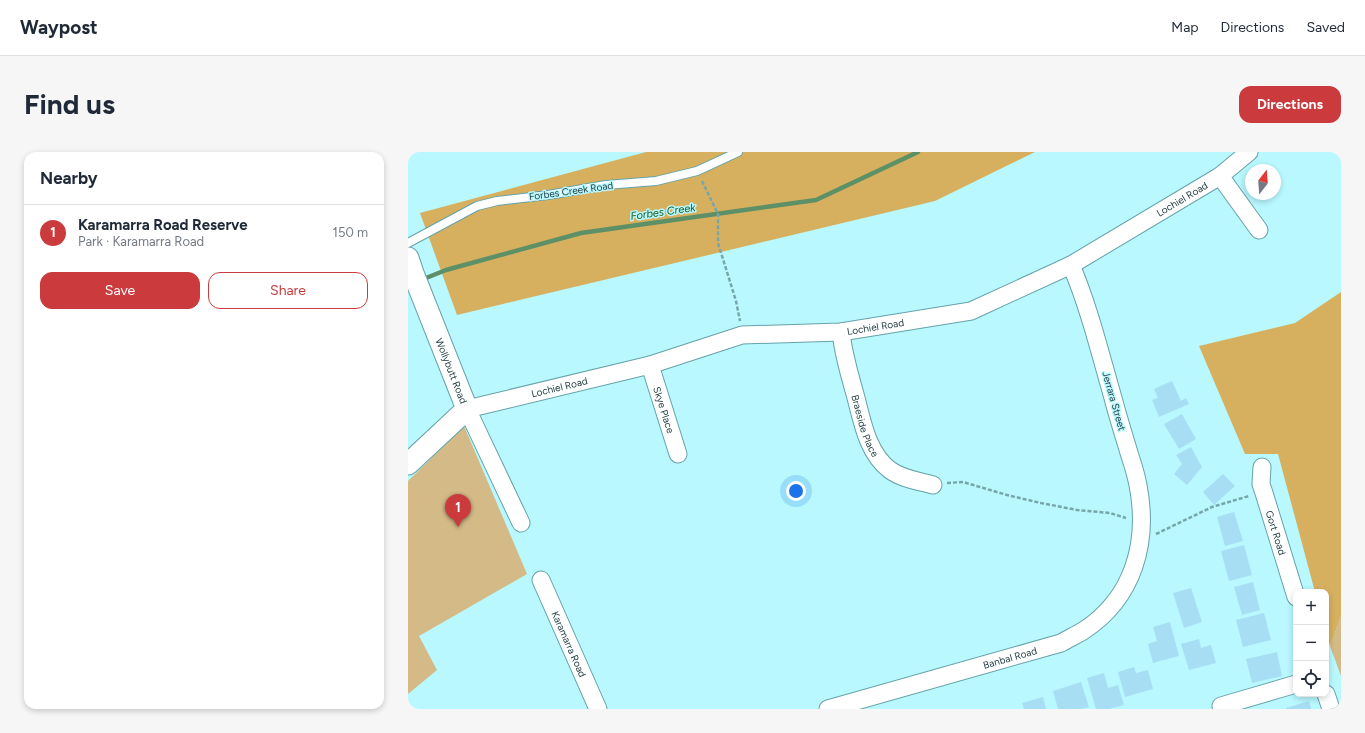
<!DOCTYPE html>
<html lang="en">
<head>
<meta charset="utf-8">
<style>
  body { margin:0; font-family:Figtree,sans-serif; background:#f6f6f7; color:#1f2937 }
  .controls { position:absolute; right:12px; bottom:12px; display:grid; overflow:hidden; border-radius:8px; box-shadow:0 2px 6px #0003 }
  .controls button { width:36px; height:36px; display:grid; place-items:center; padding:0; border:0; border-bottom:1px solid #e0e1e3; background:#fff; color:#1f2937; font:20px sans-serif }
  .compass { position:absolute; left:837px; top:12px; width:36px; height:36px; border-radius:50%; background:#fff; box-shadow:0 2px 6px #0003; rotate:17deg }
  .you { position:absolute; left:388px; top:339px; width:14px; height:14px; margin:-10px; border:3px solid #fff; border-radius:50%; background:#1a73e8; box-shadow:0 0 0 6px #1a73e833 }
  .badge { display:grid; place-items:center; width:26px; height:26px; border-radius:50%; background:#cb3b3d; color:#fff; font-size:13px; font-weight:700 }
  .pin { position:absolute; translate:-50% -33px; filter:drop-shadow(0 1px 2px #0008) }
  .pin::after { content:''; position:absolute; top:21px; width:14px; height:12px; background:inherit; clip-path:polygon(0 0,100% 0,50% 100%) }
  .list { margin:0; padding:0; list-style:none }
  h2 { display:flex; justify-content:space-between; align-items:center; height:52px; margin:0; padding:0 16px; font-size:17px }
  h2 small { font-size:13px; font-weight:400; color:#747a83 }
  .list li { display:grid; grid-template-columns:26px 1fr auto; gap:12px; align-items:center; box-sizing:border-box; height:56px; padding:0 16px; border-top:1px solid #e0e1e3 }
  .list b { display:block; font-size:15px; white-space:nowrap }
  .list p { margin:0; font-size:13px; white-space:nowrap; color:#747a83 }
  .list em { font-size:13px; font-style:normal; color:#747a83 }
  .actions { display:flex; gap:8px; padding:12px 16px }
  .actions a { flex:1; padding:9px 0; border:1px solid #cb3b3d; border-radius:12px; text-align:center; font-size:14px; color:#cb3b3d }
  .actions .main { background:#cb3b3d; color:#fff }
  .icon { flex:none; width:22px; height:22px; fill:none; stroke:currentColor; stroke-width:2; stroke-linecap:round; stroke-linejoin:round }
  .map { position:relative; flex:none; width:933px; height:557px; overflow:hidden; border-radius:12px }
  header { display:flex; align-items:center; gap:24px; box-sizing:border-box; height:56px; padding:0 20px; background:#fff; border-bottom:1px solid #e0e1e3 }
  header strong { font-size:19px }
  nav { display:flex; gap:22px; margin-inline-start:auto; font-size:14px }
  .intro { display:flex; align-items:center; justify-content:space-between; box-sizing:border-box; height:96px; padding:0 24px }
  h1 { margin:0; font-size:28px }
  .button { padding:10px 18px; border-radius:12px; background:#cb3b3d; color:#fff; font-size:14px; font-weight:700 }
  main { display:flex; gap:24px; padding:0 24px }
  aside { flex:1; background:#fff; border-radius:12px; box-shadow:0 2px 6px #0003 }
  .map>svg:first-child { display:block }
  .green { fill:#d3ba87 }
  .forest { fill:#d7b05f }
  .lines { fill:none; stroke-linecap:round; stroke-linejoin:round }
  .stream { stroke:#5d9066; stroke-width:4.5 }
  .building { fill:#a7def4 }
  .service-casing { stroke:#65a2a9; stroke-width:10 }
  .minor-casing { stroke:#65a2a9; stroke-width:19 }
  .tertiary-casing { stroke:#65a2a9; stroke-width:23 }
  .path { stroke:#77a6aa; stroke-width:2.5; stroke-dasharray:4 2; stroke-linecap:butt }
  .service { stroke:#fff; stroke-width:8 }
  .minor { stroke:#fff; stroke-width:17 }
  .tertiary { stroke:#fff; stroke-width:21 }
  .labels { text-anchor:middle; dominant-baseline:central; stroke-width:3; stroke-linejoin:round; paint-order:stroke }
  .street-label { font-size:10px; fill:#274144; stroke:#b8f8fe }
  .water-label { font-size:11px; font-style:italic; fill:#1a5a1f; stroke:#b8f8fe }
</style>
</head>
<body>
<header>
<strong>Waypost</strong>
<nav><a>Map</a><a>Directions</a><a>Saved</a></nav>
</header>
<div class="intro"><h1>Find us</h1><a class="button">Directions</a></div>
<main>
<aside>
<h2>Nearby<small></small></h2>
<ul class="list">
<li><span class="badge">1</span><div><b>Karamarra Road Reserve</b><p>Park · Karamarra Road</p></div><em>150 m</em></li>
</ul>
<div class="actions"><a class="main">Save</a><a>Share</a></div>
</aside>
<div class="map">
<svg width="933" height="557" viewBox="0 0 933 557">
  <rect width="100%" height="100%" fill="#b8f8fe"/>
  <path class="green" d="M 56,274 L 119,422 L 11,484 L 29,518 L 0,542 L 0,329 Z
    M 933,464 L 933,524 L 922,494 Z"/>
  <path class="forest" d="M 238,0 L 627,0 L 527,49 L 49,163 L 12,61 Z
    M 933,140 L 933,464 L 922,494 L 918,481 L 918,440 L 907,440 L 870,302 L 837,302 L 791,194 L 887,171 Z"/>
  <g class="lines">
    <path class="stream" d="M 13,128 L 38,118 L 173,81 L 408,48 L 510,0"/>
  </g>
  <path class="building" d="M 764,229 L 773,249 L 778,246 L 781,252 L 751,265 L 744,248 L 750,246 L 746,237 Z
    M 774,262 L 788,287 L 771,297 L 756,272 Z
    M 783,295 L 794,315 L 779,333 L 766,322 L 774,312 L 768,303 Z
    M 815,322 L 827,334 L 806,353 L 795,340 Z
    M 826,360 L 835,389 L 817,394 L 809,365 Z
    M 836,393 L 844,423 L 821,429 L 813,399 Z
    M 845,430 L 852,458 L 834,463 L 826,435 Z
    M 783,436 L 794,470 L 776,476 L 765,441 Z
    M 856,461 L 863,488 L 835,495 L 828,468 Z
    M 762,470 L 771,504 L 745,511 L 740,492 L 749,489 L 745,475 Z
    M 791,487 L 793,496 L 803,493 L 808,511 L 781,518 L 773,492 Z
    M 869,500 L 874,524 L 844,531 L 838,507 Z
    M 726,515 L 728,521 L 740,518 L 745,537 L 717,545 L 710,520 Z
    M 696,521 L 700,536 L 710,533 L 716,553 L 701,557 L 688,557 L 679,526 Z
    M 673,530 L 681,555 L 673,557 L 650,557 L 645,539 Z
    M 635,545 L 638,557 L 616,557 L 614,551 Z
    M 901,549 L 903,557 L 878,557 L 878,556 Z"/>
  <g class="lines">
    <defs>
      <path id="service" d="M 0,91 L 69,54 L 89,49 L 140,43 L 198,33 L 248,29 L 289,19 L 330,0"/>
      <g id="minor">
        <path d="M 812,24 L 851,78"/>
        <path id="s1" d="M 433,180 C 435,201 441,221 447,242 C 454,268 459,301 482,318 C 494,327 511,329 525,333"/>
        <path id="s2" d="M 242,213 L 270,302"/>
        <path id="s3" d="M 854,315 L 853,332 L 856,341 L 888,445"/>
        <path id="s4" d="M 113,371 L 59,257 L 242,213 L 334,183 L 433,180 L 563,159 L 663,113 L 812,24 L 841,0"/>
        <path id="s5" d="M 133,428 L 190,557"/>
        <path d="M 918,542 L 923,557"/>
        <path d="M 813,554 L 888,532"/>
        <path id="s6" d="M 420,557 L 653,491 C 660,487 668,483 675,479 C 726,446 741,390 730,333 C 728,323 725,313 722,304 C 716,284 710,265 705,246 C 692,201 681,155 663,113"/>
      </g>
      <g id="tertiary">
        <path id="s7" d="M 0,106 L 5,121 L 59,257 L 0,312"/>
      </g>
    </defs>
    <use href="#service" class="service-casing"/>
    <use href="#minor" class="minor-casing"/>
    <use href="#tertiary" class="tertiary-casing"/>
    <path class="path" d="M 294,29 L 310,62 L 310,91 L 328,149 L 332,169
      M 539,331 L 555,330 L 599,343 L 633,351 L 669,358 L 702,361 L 718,366
      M 748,382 L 804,355 L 841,344"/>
    <use href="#service" class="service"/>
    <use href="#minor" class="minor"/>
    <use href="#tertiary" class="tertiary"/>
  </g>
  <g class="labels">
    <g class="street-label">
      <text transform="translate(163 39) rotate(-8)">Forbes Creek Road</text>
      <text stroke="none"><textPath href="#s4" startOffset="881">Lochiel Road</textPath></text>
      <text stroke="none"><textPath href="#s4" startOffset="545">Lochiel Road</textPath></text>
      <text stroke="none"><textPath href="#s7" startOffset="121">Wollybutt Road</textPath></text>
      <text stroke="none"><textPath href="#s4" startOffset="221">Lochiel Road</textPath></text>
      <text transform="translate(706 249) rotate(74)">Jerrara Street</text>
      <text stroke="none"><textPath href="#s2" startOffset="47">Skye Place</textPath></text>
      <text stroke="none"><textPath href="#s1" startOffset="97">Braeside Place</textPath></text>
      <text stroke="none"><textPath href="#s3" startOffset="68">Gort Road</textPath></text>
      <text stroke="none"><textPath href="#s5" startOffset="70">Karamarra Road</textPath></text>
      <text stroke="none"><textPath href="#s6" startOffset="189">Banbal Road</textPath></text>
    </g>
    <g class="water-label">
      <text transform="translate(255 60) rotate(-8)">Forbes Creek</text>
    </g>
  </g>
</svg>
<div class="controls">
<button>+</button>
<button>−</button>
<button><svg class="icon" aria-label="locate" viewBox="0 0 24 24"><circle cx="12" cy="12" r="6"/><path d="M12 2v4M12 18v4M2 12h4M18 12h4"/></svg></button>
</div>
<svg class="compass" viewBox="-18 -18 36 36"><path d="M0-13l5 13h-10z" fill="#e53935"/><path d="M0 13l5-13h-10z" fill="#747a83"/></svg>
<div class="you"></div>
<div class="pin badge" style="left:50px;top:375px">1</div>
</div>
</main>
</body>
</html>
